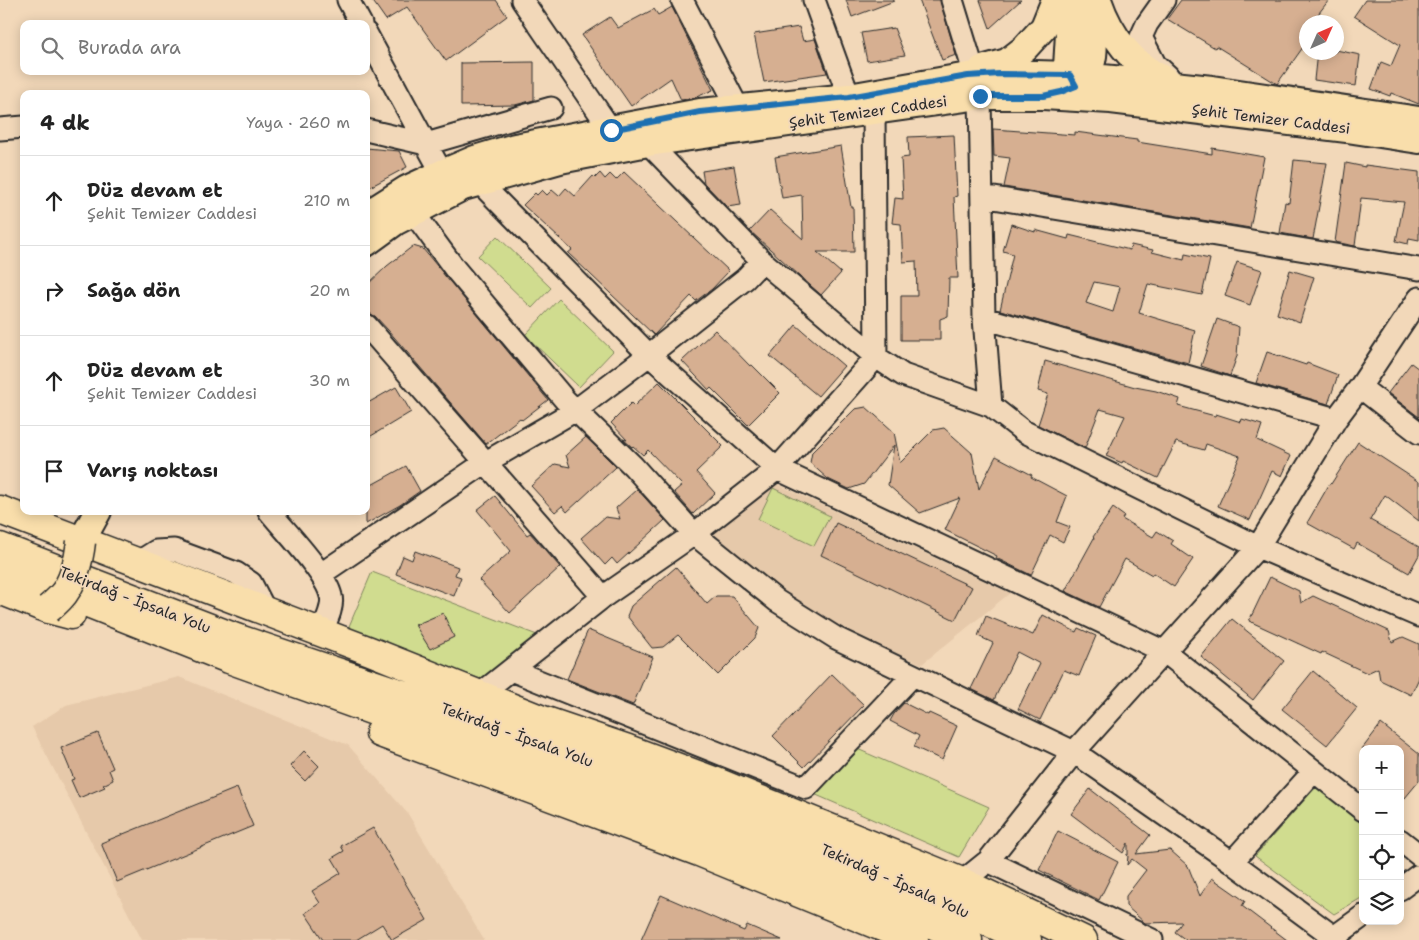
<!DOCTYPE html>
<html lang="tr">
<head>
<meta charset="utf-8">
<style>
  body { margin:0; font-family:"Shantell Sans",sans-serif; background:#f6f6f6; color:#222 }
  .controls { position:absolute; right:15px; bottom:15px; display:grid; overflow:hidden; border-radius:10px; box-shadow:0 2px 12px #0003 }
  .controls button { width:45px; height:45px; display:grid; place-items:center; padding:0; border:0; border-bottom:1px solid #e0e0e0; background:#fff; color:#222; font:25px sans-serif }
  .compass { position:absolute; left:1299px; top:15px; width:45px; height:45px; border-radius:50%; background:#fff; box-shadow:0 2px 12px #0003; rotate:45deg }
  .stop { position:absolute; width:15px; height:15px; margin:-11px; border:4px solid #1f6fb2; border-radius:50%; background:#fff }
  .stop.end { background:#1f6fb2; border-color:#fff; box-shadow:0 1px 5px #0008 }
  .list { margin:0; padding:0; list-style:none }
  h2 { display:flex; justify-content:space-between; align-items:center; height:65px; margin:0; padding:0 20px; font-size:21px }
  h2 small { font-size:16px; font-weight:400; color:#767676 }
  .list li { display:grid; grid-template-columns:32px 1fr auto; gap:15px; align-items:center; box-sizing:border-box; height:90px; padding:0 20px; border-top:1px solid #e0e0e0 }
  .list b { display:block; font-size:19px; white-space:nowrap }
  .list p { margin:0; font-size:16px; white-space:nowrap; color:#767676 }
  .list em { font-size:16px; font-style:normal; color:#767676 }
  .icon { flex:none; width:28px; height:28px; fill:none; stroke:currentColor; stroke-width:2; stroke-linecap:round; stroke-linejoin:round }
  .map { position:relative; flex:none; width:1419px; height:940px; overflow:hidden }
  .search { position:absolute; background:#fff; box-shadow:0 2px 12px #0003; left:20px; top:20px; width:350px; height:55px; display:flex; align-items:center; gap:12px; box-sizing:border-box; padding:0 18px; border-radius:10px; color:#767676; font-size:19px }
  .panel { position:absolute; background:#fff; box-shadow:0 2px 12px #0003; left:20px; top:90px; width:350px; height:425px; border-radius:10px }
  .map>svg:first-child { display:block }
  .built { fill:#e6c9aa }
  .green { fill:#d0dc8f; stroke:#7e845d }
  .building { fill:#d6af91; stroke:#2b2b2b; fill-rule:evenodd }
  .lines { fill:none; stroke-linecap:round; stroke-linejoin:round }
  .minor-casing { stroke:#2b2b2b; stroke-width:25 }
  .major-casing { stroke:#2b2b2b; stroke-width:30 }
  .highway-casing { stroke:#2b2b2b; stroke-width:31 }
  .minor { stroke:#f2d8b9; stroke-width:21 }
  .major { stroke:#f9deab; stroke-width:26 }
  .highway { stroke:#f9deab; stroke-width:28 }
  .highway-bridge-casing { stroke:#2b2b2b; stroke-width:31; stroke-linecap:butt }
  .highway-bridge { stroke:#f9deab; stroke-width:28 }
  .route { stroke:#1f6fb2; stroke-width:6 }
  .labels { text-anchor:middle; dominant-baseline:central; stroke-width:4; stroke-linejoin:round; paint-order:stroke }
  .street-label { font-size:15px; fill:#2b2b2b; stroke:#f2d8b9 }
</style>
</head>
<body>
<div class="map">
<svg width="1419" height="940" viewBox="0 0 1419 940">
  <rect width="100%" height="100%" fill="#f2d8b9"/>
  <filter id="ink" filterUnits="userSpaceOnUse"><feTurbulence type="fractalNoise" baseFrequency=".02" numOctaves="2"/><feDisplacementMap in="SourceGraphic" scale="10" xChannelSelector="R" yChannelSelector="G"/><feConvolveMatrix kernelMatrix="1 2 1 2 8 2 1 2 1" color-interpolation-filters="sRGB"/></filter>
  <g filter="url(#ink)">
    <path class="built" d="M 770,481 L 1010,593 L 922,664 L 821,622 L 706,530 Z
      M 179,677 L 348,745 L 408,814 L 484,940 L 142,940 L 32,727 L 66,705 Z"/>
    <path class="green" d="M 497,236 L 551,288 L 532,308 L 478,256 Z
      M 559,299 L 613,351 L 579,387 L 525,335 Z
      M 773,488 L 830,516 L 814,546 L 758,519 Z
      M 372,572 L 537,635 L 481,679 L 347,631 Z
      M 853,747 L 989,807 L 959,857 L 814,794 Z
      M 1316,787 L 1363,825 L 1363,897 L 1334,914 L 1255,856 Z"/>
    <path class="building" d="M 372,0 L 496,0 L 507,16 L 446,61 L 407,7 L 386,20 Z
      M 846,0 L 894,0 L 894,1 L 852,17 Z
      M 919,0 L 940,0 L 956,55 L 942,60 Z
      M 980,0 L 1021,0 L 990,28 Z
      M 1181,0 L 1329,0 L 1312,22 L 1306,22 L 1306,43 L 1277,84 L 1216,46 L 1215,48 L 1167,19 Z
      M 1365,0 L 1419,0 L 1419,104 L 1391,93 L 1390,96 L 1371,89 L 1381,62 L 1391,66 L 1400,45 L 1354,16 Z
      M 672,7 L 713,90 L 694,98 L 681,100 L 671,78 L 631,106 L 582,35 L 610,17 L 618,28 L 654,9 L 658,15 Z
      M 799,27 L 803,41 L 815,39 L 827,73 L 764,82 L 754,34 Z
      M 894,28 L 905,55 L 867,61 L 861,33 Z
      M 1336,50 L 1360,55 L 1356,86 L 1314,80 L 1317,52 L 1336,52 Z
      M 534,62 L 534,100 L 515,105 L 461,106 L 461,63 Z
      M 993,129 L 1075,135 L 1075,132 L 1137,140 L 1137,142 L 1212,154 L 1212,148 L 1264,157 L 1250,228 L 1004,187 L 1010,158 L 994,156 Z
      M 954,135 L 957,196 L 954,197 L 958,278 L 949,278 L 948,316 L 940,319 L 940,340 L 901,340 L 901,296 L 917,296 L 916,261 L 903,262 L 901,224 L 892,223 L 895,198 L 903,199 L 901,158 L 909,157 L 908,137 Z
      M 841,146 L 851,207 L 853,207 L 854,252 L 817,252 L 841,273 L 821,295 L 750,231 L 770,210 L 803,239 L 802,195 L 782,198 L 775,157 Z
      M 366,148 L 399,151 L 407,167 L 366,189 Z
      M 1294,160 L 1327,163 L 1313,239 L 1280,233 L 1285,202 L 1289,203 Z
      M 1346,163 L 1365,167 L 1365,165 L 1419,172 L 1419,240 L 1409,238 L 1408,244 L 1396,241 L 1404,202 L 1361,198 L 1355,246 L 1335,242 Z
      M 734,166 L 741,205 L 727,207 L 704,183 L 702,171 Z
      M 624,172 L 729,271 L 712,289 L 696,301 L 691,296 L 654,335 L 568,253 L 572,250 L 523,205 L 535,193 L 537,195 L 542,190 L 547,195 L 552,190 L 559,196 L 566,188 L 575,196 L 593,176 L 595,178 L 600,173 L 605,179 L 610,174 L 616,180 Z
      M 1011,224 L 1035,232 L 1035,230 L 1068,239 L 1069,235 L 1130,250 L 1131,245 L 1153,250 L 1152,252 L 1184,260 L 1185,254 L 1210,259 L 1202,295 L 1148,284 L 1139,313 L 1195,330 L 1188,363 L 1000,310 L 1013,254 L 1003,251 ZM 1094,282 L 1120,287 L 1113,312 L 1086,303 Z
      M 413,246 L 423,249 L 548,400 L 522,420 L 520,418 L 486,444 L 388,330 L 375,316 L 366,313 L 366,286 L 387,266 Z
      M 1237,262 L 1262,270 L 1250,305 L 1225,296 Z
      M 1290,270 L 1314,277 L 1300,322 L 1277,314 Z
      M 1217,319 L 1239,327 L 1237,356 L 1230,376 L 1201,366 Z
      M 796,325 L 844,366 L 818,396 L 770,356 Z
      M 715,330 L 750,366 L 752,365 L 780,393 L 748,425 L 711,388 L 709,390 L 682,361 Z
      M 1267,352 L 1306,365 L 1307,363 L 1338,375 L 1328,404 L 1256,383 Z
      M 1045,361 L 1135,387 L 1156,391 L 1180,399 L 1178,406 L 1215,416 L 1216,414 L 1241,422 L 1242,419 L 1262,425 L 1257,440 L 1291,456 L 1282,476 L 1272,471 L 1250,520 L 1218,506 L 1240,456 L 1206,444 L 1204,450 L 1176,442 L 1158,478 L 1123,461 L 1122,463 L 1106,456 L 1125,416 L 1100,409 L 1085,448 L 1038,425 L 1048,394 L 1038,391 Z
      M 1411,363 L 1419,369 L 1419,417 L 1388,393 Z
      M 659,382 L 723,446 L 696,472 L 715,493 L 693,514 L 674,492 L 682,485 L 648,450 L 643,455 L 633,446 L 632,447 L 623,439 L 627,440 L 611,423 L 631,403 L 634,406 Z
      M 396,387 L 411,412 L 366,439 L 366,404 Z
      M 866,407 L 894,432 L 900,463 L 933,430 L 944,428 L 972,453 L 979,489 L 996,456 L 1032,475 L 1031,477 L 1067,496 L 1057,522 L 1070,527 L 1063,542 L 1050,535 L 1031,575 L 996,558 L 997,556 L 945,530 L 960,498 L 920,513 L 888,485 L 894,445 L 864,484 L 849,489 L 828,479 L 810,463 L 812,452 L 855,409 Z
      M 586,437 L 616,467 L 567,512 L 562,506 L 555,512 L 531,486 L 555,464 L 570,467 L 566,455 Z
      M 1358,442 L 1419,482 L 1419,521 L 1385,495 L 1370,520 L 1419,547 L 1419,555 L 1409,573 L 1357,543 L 1354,549 L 1307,523 L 1330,483 L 1331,484 Z
      M 406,466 L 420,491 L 400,505 L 366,524 L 366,488 Z
      M 637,489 L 665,520 L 617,564 L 612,558 L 605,565 L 581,538 L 605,517 L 620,519 L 616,508 Z
      M 495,496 L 527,535 L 530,533 L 560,567 L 510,613 L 479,580 L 511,551 L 477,510 Z
      M 1113,508 L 1124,516 L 1122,519 L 1153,537 L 1157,531 L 1173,541 L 1171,544 L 1193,559 L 1174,587 L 1153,573 L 1152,575 L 1125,559 L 1099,607 L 1065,591 L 1094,538 L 1093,537 Z
      M 836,523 L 972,587 L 955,620 L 821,555 Z
      M 415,551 L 458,567 L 455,575 L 461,577 L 454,596 L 396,574 L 403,556 L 412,560 Z
      M 676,567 L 707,604 L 716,596 L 732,596 L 759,628 L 755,638 L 718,675 L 678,635 L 663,647 L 652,648 L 627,616 L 631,606 Z
      M 1270,577 L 1299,591 L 1301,603 L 1313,596 L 1389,631 L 1392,642 L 1403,637 L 1419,644 L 1419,678 L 1411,695 L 1380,680 L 1378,668 L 1367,673 L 1322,652 L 1321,654 L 1249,621 Z
      M 443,613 L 454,637 L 430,649 L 415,625 Z
      M 1043,615 L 1076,632 L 1078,628 L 1096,636 L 1079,676 L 1064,670 L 1040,720 L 1018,709 L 1040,664 L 1017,652 L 994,700 L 971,689 L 993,643 L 978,636 L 986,616 L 1033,635 Z
      M 1232,619 L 1284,661 L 1253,700 L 1201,657 Z
      M 588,630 L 653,657 L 633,705 L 567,679 Z
      M 1313,671 L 1357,708 L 1327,745 L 1282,709 Z
      M 832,674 L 864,705 L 804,767 L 773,736 Z
      M 904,703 L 928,715 L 929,713 L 957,726 L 942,760 L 914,747 L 919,736 L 890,721 L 894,714 Z
      M 1381,724 L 1419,754 L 1419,781 L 1400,804 L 1400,749 L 1362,749 Z
      M 98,733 L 113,768 L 109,770 L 113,780 L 103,785 L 105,787 L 79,798 L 71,780 L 74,779 L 61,748 Z
      M 304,751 L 319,766 L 305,781 L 290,766 Z
      M 237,788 L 253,826 L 117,882 L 101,843 Z
      M 1090,789 L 1150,835 L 1136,854 L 1170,850 L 1188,866 L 1200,896 L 1212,878 L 1245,901 L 1242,906 L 1287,940 L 1186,940 L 1175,932 L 1182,922 L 1145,923 L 1126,906 L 1126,896 L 1146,870 L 1132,859 L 1127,865 L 1128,856 L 1126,855 L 1128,855 L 1128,843 L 1123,853 L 1071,814 Z
      M 373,828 L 427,920 L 392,940 L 382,924 L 356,940 L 323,940 L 305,913 L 320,903 L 312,891 L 341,873 L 332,858 L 344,851 L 341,846 Z
      M 1058,831 L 1118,862 L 1099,900 L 1039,870 Z
      M 661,895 L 744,931 L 747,925 L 782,940 L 641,940 Z"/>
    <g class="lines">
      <defs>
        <path id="minor" d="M 348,0 L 361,24
          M 522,0 L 611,130
          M 682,0 L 738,108
          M 814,0 L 849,97
          M 952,0 L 974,72
          M 1164,0 L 1147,24 L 1141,37 L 1155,64 L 1168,76
          M 366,33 L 426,144 L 551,108
          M 980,96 L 984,318 L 991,406
          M 0,129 L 24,127
          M 366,130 L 426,144 L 442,173
          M 648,143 L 762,261 L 876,357 L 903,375 L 991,406 L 1023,431 L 1258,547 L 1419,616
          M 480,183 L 649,355 L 777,469 L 1165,652 L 1363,810
          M 982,196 L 1419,269
          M 413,212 L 455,269 L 565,400 L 633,466 L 694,534 L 777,601 L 836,638 L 1074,752 L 1232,862 L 1338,940
          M 984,318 L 1336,419
          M 366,325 L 603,597
          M 1360,387 L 1419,433
          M 269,511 C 285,531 326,573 331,596 C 334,608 325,623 321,633
          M 137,563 L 156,551 L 174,550 L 236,573 L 251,583 L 266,612
          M 321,574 L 486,462 L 576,410 L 649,355 L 745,279 L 762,261
          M 511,670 L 806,788 L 913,675
          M 479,695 L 603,597 L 694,534 L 777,469 L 876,357 L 874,111
          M 1400,840 L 1419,855
          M 988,861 L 1152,940
          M 1232,862 L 1314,771
          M 962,882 L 988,861 L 1074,752 L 1258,547 L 1336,419 L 1360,387 L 1419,298
          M 1400,889 L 1419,875
          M 1334,937 L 1363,916"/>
        <path id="major" d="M 1071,0 L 1067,67 L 1070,75 L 1079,88
          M 1098,0 C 1110,35 1132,65 1166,80
          M 982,69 L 1007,62 L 1025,48 L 1044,27 L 1055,0
          M 1075,86 C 1103,69 1092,28 1090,0
          M 366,215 L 407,189 L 442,173 L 475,159 L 515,147 L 700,112 L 849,97 L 968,76 L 1000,73 L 1070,75 L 1135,81 L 1212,89 L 1419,120
          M 366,243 L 395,222 L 463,187 L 560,160 L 648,143 L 980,96 L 1043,96 L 1111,100 L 1347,129 L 1419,140
          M 81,542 L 98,511"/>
        <path id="highway" d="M 0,510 L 370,651 L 540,719 L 628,749 L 714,781 L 962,882 L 1083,940
          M 0,547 L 236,638 L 500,727 L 724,810 L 828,851 L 916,888 L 1027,940
          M 0,568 L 229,659 L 717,834 L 818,874 L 968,940
          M 0,590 L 48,609 L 71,615
          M 380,733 L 699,852 L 914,940"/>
      </defs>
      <use href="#minor" class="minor-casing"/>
      <use href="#major" class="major-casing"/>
      <use href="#highway" class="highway-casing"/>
      <use href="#minor" class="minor"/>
      <use href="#major" class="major"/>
      <use href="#highway" class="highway"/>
      <defs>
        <path id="highway-bridge" d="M 48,609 C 52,606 56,602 60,598 C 73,585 79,560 81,542"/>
      </defs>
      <use href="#highway-bridge" class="highway-bridge-casing"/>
      <use href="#highway-bridge" class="highway-bridge"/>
    </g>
  </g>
  <g class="lines" filter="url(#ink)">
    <path class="route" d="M 611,130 L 700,112 L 849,97 L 968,76 L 1000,74 L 1070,75 L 1076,86 L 1061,92 L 1043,96 L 980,96"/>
  </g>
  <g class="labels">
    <g class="street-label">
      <text transform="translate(868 112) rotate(-8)">Şehit Temizer Caddesi</text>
      <text transform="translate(1271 119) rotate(7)">Şehit Temizer Caddesi</text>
      <text transform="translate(135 600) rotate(21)">Tekirdağ - İpsala Yolu</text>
      <text transform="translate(517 735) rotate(20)">Tekirdağ - İpsala Yolu</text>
      <text transform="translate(895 881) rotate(24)">Tekirdağ - İpsala Yolu</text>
    </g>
  </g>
</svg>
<div class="controls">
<button>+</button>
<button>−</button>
<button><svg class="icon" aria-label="locate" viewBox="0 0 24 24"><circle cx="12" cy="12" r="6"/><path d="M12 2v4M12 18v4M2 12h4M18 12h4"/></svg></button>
<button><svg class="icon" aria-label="layers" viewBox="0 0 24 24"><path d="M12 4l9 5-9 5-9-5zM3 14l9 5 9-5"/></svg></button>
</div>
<svg class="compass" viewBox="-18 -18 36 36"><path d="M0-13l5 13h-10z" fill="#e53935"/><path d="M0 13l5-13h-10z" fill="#767676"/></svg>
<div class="stop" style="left:611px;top:130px"></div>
<div class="stop end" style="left:980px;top:96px"></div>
<div class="search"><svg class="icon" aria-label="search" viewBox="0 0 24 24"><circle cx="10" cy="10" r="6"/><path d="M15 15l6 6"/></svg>Burada ara</div>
<section class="panel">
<h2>4 dk<small>Yaya · 260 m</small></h2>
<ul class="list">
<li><svg class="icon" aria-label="ahead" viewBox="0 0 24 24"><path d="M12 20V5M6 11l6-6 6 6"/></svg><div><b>Düz devam et</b><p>Şehit Temizer Caddesi</p></div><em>210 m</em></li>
<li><svg class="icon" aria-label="right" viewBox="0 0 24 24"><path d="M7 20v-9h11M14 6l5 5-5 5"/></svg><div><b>Sağa dön</b></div><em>20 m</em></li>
<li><svg class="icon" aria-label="ahead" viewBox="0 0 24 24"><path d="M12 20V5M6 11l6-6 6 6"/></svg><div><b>Düz devam et</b><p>Şehit Temizer Caddesi</p></div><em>30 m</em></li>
<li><svg class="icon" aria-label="arrive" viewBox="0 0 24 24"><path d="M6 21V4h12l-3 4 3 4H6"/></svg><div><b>Varış noktası</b></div></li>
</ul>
</section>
</div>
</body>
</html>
